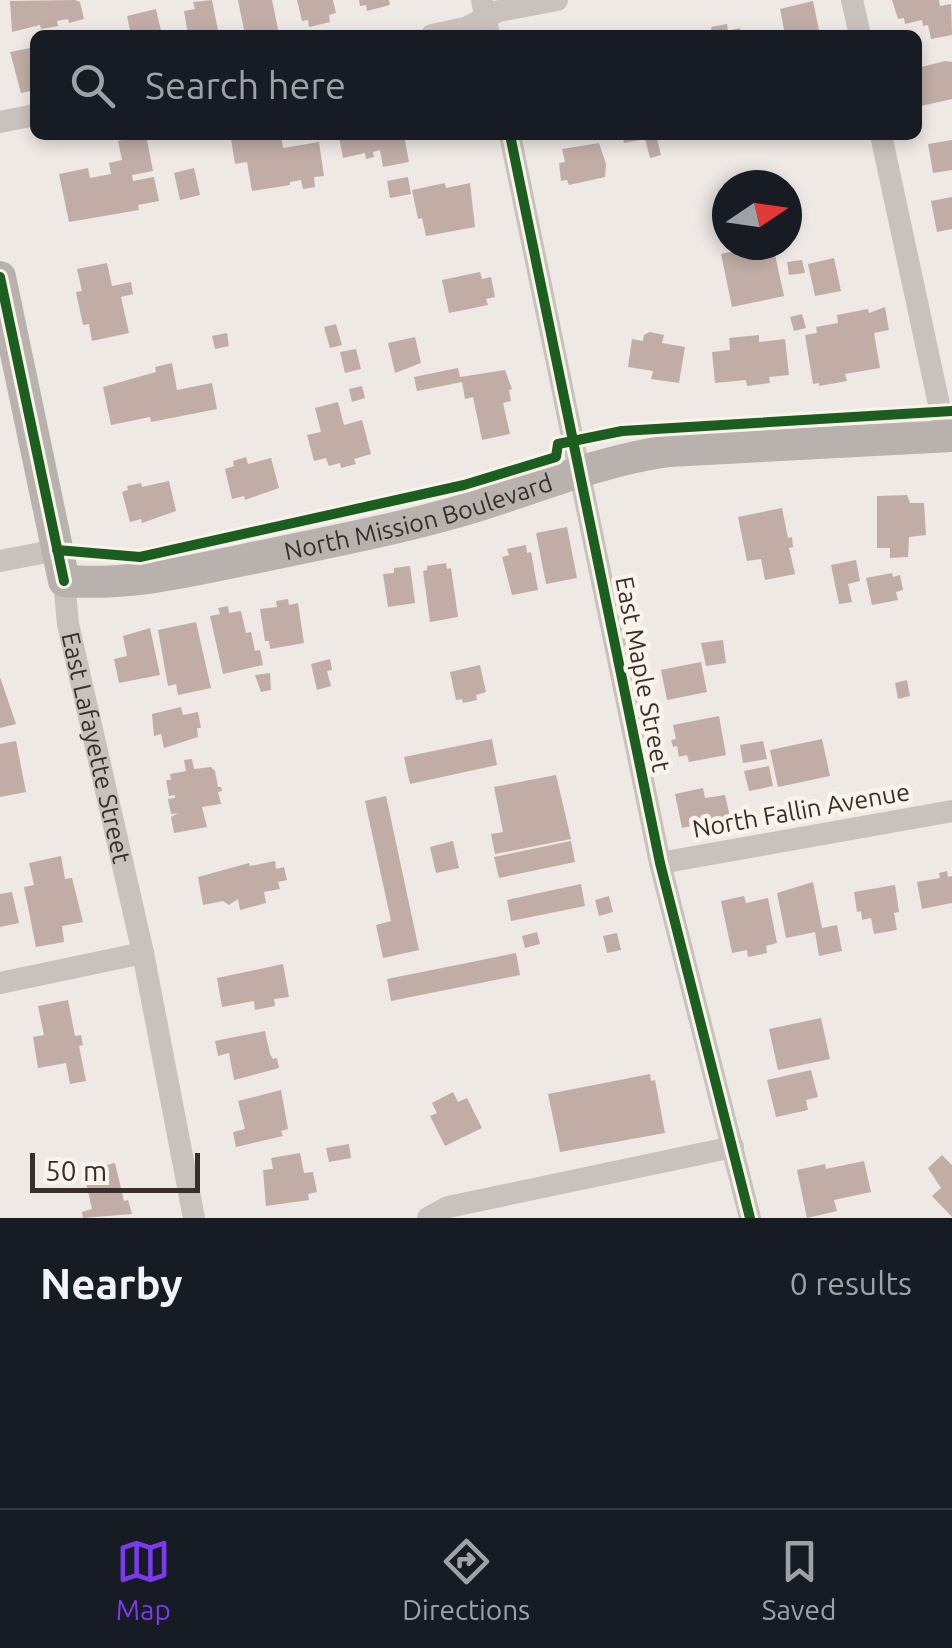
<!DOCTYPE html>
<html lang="en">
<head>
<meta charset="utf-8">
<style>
  body { margin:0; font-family:Ubuntu,sans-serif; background:#20242c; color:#f1f3f6 }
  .compass { position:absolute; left:712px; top:170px; width:90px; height:90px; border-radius:50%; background:#171b24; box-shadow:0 5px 15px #0003; rotate:77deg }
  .scale { position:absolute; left:30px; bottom:25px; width:170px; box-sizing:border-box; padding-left:10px; border:5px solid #392f2a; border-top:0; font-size:28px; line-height:35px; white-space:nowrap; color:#392f2a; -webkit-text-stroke:8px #faf3ec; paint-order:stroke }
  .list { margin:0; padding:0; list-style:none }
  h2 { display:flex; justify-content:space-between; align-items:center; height:130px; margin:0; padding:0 40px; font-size:42px }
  h2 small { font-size:32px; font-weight:400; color:#9ea1a6 }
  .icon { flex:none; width:55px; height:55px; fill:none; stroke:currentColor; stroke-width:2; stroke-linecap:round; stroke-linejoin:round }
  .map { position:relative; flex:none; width:952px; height:1218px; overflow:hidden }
  .search { position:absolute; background:#171b24; box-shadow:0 5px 15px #0003; left:30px; right:30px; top:30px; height:110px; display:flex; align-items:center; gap:25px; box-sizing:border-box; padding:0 35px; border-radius:15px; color:#9ea1a6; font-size:38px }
  .sheet { height:290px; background:#171b24 }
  nav { display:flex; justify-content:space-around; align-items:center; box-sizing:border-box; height:140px; border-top:2px solid #363941; background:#171b24; font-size:28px; color:#9ea1a6 }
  nav a { display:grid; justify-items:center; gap:5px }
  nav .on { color:#7c3aed }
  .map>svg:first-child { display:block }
  .building { fill:#c1ada6 }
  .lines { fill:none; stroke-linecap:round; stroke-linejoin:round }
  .minor { stroke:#c8c1bc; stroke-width:22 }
  .secondary { stroke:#b8b1ad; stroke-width:32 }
  .cycleway-casing { stroke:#faf3ec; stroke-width:16 }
  .cycleway { stroke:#1b5e20; stroke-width:10 }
  .labels { text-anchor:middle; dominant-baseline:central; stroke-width:9; stroke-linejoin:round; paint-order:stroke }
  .street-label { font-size:25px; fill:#392f2a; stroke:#faf3ec }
</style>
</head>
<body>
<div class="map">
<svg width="952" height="1218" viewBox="0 0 952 1218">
  <rect width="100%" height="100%" fill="#eee9e4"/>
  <path class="building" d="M 75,0 L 80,2 L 84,19 L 69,23 L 68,19 L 57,21 L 58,26 L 41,29 L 40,25 L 12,32 L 10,1 Z
    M 212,0 L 219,35 L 188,35 L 184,11 L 195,9 L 193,2 Z
    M 238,0 L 272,0 L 279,34 L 245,35 Z
    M 297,0 L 333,0 L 336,13 L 329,15 L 330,22 L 309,27 L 308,20 L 302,21 Z
    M 359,0 L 389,0 L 390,5 L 367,11 L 366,5 L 360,6 Z
    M 892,0 L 939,0 L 940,6 L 951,4 L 952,35 L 931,39 L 928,25 L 923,26 L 922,20 L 905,24 L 904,18 L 898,19 Z
    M 813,1 L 820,35 L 785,35 L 780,9 Z
    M 156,9 L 162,35 L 131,35 L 127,16 Z
    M 727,24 L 728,31 L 740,28 L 741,35 L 712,35 L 711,27 Z
    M 35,47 L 35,90 L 21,93 L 10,52 Z
    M 945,61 L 952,62 L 952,99 L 921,106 L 917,68 Z
    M 146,135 L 153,171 L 132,175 L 133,181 L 154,177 L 159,201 L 138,205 L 139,210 L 69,222 L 59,174 L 88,168 L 90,178 L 111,174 L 109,163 L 122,160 L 118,141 Z
    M 264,135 L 264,138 L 281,135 L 283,148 L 319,142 L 324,176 L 314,177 L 315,187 L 303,189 L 301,180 L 290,182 L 290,185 L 252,191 L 247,162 L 235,164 L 231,139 Z
    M 342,135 L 404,135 L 409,162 L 383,167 L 380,150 L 373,152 L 374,157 L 366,159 L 365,153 L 343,158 L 339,137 Z
    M 622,135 L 656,135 L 661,155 L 650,158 L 645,139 L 624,143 Z
    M 952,140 L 952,170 L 933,173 L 928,144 Z
    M 599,143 L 606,164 L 605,177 L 569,185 L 567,180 L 561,181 L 559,163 L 565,162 L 562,149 Z
    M 194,168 L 200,195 L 180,200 L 174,173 Z
    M 408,177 L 411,194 L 390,198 L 387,181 Z
    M 445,183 L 446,188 L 470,183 L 475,227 L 426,236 L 422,218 L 418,219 L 412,190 Z
    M 952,197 L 952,229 L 937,232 L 931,201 Z
    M 743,245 L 773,245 L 784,296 L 732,307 L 721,254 L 744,249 Z
    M 834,258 L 841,291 L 815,296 L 808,264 Z
    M 802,260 L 805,273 L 789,275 L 787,262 Z
    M 107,263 L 112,286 L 131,282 L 133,294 L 121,297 L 129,333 L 92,341 L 89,324 L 83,325 L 76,292 L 82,291 L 77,269 Z
    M 480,272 L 482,279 L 491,277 L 495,297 L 486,299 L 488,305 L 449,313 L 442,280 Z
    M 885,307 L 889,330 L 874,333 L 880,368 L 845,374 L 847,381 L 819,386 L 819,383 L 813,384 L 805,335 L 817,333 L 816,327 L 838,323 L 837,315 L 868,309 L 869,313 Z
    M 802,314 L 806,328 L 794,331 L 790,317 Z
    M 336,324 L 342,345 L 330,348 L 324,327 Z
    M 650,332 L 664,335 L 662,343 L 685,347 L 679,383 L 651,379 L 653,371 L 628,367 L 632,339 L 643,341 L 644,335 Z
    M 227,333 L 229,346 L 215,349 L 212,336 Z
    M 759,335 L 759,342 L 785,339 L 789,375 L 769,377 L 770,383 L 747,386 L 746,380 L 715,383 L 712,352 L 730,350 L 729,338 Z
    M 415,337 L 421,363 L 395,373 L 388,343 Z
    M 356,349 L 361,369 L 345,373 L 340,352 Z
    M 172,363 L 177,390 L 212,383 L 217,409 L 151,422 L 150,417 L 111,425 L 103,387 L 156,372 L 155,367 Z
    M 458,368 L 460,377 L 505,370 L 512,389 L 509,390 L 511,401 L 503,403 L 510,434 L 482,440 L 473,397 L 465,399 L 462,382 L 417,391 L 414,377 Z
    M 362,386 L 365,398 L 352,402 L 349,389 Z
    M 338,402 L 344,425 L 362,420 L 371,454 L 354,459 L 356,464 L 341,468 L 340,463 L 329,466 L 326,458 L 314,461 L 307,435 L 321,432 L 315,408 Z
    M 246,457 L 248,464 L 271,458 L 279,488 L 245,500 L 244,496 L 232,499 L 225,469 L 234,466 L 233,461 Z
    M 169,481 L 176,511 L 142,523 L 141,519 L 130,522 L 122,492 L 128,490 L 127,486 L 141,483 L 142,487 Z
    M 907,495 L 910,503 L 924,503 L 926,535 L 909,537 L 908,557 L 890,558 L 890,548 L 877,548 L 877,496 Z
    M 782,508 L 788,538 L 792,537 L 793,547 L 789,548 L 795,574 L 765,580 L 761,559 L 747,561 L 738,517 Z
    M 567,527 L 577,578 L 546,584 L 536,533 Z
    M 526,545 L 527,553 L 531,552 L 538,590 L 512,595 L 502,557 L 509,555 L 507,549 Z
    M 856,560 L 860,581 L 848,584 L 852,602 L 839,604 L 831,565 Z
    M 446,563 L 447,569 L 451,568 L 458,617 L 430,622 L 423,571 L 427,570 L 427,566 Z
    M 410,566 L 415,603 L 388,607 L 383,574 L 394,573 L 394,568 Z
    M 892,573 L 893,577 L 900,575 L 903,590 L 896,592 L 898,600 L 872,605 L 866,578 Z
    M 288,599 L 289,605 L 298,603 L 304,643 L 270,649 L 269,641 L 265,641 L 260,609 L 277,607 L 276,601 Z
    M 228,606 L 229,613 L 241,611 L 246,633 L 251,632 L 255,651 L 260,650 L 263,665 L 223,674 L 210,616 L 220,614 L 218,608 Z
    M 196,622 L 211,688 L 178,695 L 176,684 L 168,686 L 158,630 Z
    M 150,628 L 160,675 L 119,683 L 114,659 L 127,656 L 123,636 Z
    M 723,640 L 726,663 L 706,666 L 701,643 Z
    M 330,659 L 332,670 L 327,671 L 331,686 L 317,690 L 311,664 Z
    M 701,662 L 707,692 L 667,700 L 661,670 Z
    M 480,665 L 486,692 L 476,695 L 477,700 L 463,703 L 462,699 L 456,700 L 450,672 Z
    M 270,673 L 271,690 L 261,692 L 255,675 Z
    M 0,677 L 16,724 L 0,728 Z
    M 907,680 L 910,696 L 898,699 L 895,683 Z
    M 181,707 L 183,715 L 198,712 L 201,728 L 197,728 L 198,737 L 164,748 L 161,734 L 154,736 L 152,714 Z
    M 719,716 L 726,755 L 689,762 L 687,755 L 679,757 L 677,746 L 673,747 L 671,740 L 676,739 L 673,725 Z
    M 492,739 L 497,765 L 410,784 L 404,757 Z
    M 822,739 L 830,776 L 778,787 L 770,750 Z
    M 16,741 L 26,792 L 0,797 L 0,744 Z
    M 763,741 L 767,759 L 743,763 L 740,745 Z
    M 192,759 L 194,769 L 211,767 L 215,771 L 218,787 L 221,787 L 222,791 L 218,792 L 221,804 L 202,807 L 207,827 L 174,833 L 171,817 L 178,813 L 171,814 L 168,799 L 175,798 L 175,795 L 169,796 L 166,780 L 171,780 L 170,774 L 186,771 L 184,760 Z
    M 769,766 L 773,786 L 749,791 L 744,771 Z
    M 556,775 L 571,839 L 495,854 L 491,834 L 503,832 L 494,787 Z
    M 703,788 L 705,798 L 725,795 L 730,817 L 682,828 L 675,794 Z
    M 386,796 L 419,950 L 383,958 L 376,925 L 391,921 L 365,801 Z
    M 453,841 L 459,868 L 436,873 L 430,847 Z
    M 571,841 L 575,862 L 499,878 L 494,857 Z
    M 61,856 L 65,879 L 72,878 L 83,922 L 62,926 L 64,942 L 36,947 L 24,887 L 34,885 L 29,863 Z
    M 275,861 L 276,869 L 284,867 L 287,880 L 278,882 L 280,889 L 264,892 L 266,903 L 240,910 L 238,899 L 229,905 L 223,901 L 203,905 L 198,877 L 249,863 L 250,866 Z
    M 947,871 L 948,877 L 952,876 L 952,903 L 922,909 L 917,882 L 940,878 L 939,873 Z
    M 813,882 L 822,928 L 837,925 L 842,951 L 819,956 L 815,932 L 786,938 L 777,893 Z
    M 581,884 L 585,906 L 511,921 L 507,900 Z
    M 895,885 L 899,912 L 894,913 L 897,930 L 874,934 L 871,918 L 862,920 L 861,911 L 857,912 L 854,892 Z
    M 12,892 L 19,923 L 0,927 L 0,894 Z
    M 609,896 L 613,912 L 599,916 L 595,900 Z
    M 744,896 L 746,903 L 768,898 L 777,943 L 766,946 L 767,953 L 748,957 L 747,950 L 732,953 L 721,901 Z
    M 537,932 L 540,944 L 525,948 L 522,936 Z
    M 617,933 L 621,950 L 607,953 L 603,936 Z
    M 516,953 L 520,975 L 391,1001 L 387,979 Z
    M 283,964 L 289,997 L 274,999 L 275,1006 L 255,1010 L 254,1001 L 222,1007 L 217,978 Z
    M 68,1000 L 75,1036 L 81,1035 L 83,1045 L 79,1046 L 86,1081 L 70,1084 L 66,1063 L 38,1068 L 33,1037 L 44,1035 L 38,1006 Z
    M 821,1018 L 830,1059 L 778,1070 L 769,1029 Z
    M 265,1031 L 270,1054 L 273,1059 L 277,1058 L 279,1068 L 234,1080 L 229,1053 L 218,1056 L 215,1041 Z
    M 811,1070 L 818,1097 L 806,1100 L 808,1110 L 776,1117 L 767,1080 Z
    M 650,1074 L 651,1081 L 655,1080 L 665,1133 L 560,1152 L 548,1094 Z
    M 281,1090 L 288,1129 L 281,1131 L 283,1136 L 236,1147 L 233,1132 L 245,1129 L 238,1101 Z
    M 453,1092 L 458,1102 L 467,1098 L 482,1128 L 445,1146 L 430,1116 L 437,1113 L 432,1103 Z
    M 349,1144 L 351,1158 L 329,1162 L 326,1148 Z
    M 300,1153 L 304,1173 L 313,1172 L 317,1192 L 308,1194 L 309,1200 L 266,1206 L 263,1170 L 273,1169 L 271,1158 Z
    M 942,1155 L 952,1165 L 952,1217 L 932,1196 L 941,1188 L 928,1168 Z
    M 864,1161 L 871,1192 L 834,1200 L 837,1211 L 807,1218 L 797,1170 L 825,1164 L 826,1169 Z
    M 115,1163 L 124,1201 L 128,1200 L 132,1214 L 83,1218 L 82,1212 L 92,1209 L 83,1170 Z"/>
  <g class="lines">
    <g class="minor">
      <path d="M 482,0 L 489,35"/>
      <path d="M 852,0 L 860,35"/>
      <path d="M 432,35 L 465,28 L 499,11 L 557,0"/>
      <path d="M 0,122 L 35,115"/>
      <path d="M 510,135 L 660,863 L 750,1218"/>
      <path d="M 881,135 L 946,437"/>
      <path d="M 0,561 L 57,550"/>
      <path id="s1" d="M 64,581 L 68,624 L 143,953 L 194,1218"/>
      <path d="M 660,863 L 952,811"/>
      <path d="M 0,983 L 143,953"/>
      <path d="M 428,1218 L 448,1207 L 733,1147"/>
    </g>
    <path class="secondary" id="s2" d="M 0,277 L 64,581 C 136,586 198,569 268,555 C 338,540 409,527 477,506 C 541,486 603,460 669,451 L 952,436"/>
    <defs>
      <path id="cycleway" d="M 510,135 L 660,863 L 750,1218
        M 0,277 L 64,581
        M 57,550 L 140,557 L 464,485 L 556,457 L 558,444 L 622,431 L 952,411"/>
    </defs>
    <use href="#cycleway" class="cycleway-casing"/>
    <use href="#cycleway" class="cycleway"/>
  </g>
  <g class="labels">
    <g class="street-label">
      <text stroke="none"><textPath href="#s2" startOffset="672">North Mission Boulevard</textPath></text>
      <text transform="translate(643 674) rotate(79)">East Maple Street</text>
      <text stroke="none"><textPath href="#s1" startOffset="170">East Lafayette Street</textPath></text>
      <text transform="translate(801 810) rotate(-10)">North Fallin Avenue</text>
    </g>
  </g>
</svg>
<svg class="compass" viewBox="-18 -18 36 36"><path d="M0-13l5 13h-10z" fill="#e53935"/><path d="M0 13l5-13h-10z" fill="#9ea1a6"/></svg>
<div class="scale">50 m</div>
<div class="search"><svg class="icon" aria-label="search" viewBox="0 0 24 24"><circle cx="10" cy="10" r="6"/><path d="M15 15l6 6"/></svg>Search here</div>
</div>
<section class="sheet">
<h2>Nearby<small>0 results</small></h2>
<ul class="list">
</ul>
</section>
<nav>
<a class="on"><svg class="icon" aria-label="map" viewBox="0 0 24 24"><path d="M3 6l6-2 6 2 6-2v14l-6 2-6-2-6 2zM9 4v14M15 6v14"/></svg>Map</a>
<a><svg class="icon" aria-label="directions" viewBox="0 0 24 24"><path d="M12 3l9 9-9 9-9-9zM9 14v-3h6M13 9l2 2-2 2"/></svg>Directions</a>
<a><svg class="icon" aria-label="saved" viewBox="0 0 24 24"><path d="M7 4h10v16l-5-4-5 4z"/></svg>Saved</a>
</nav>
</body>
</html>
